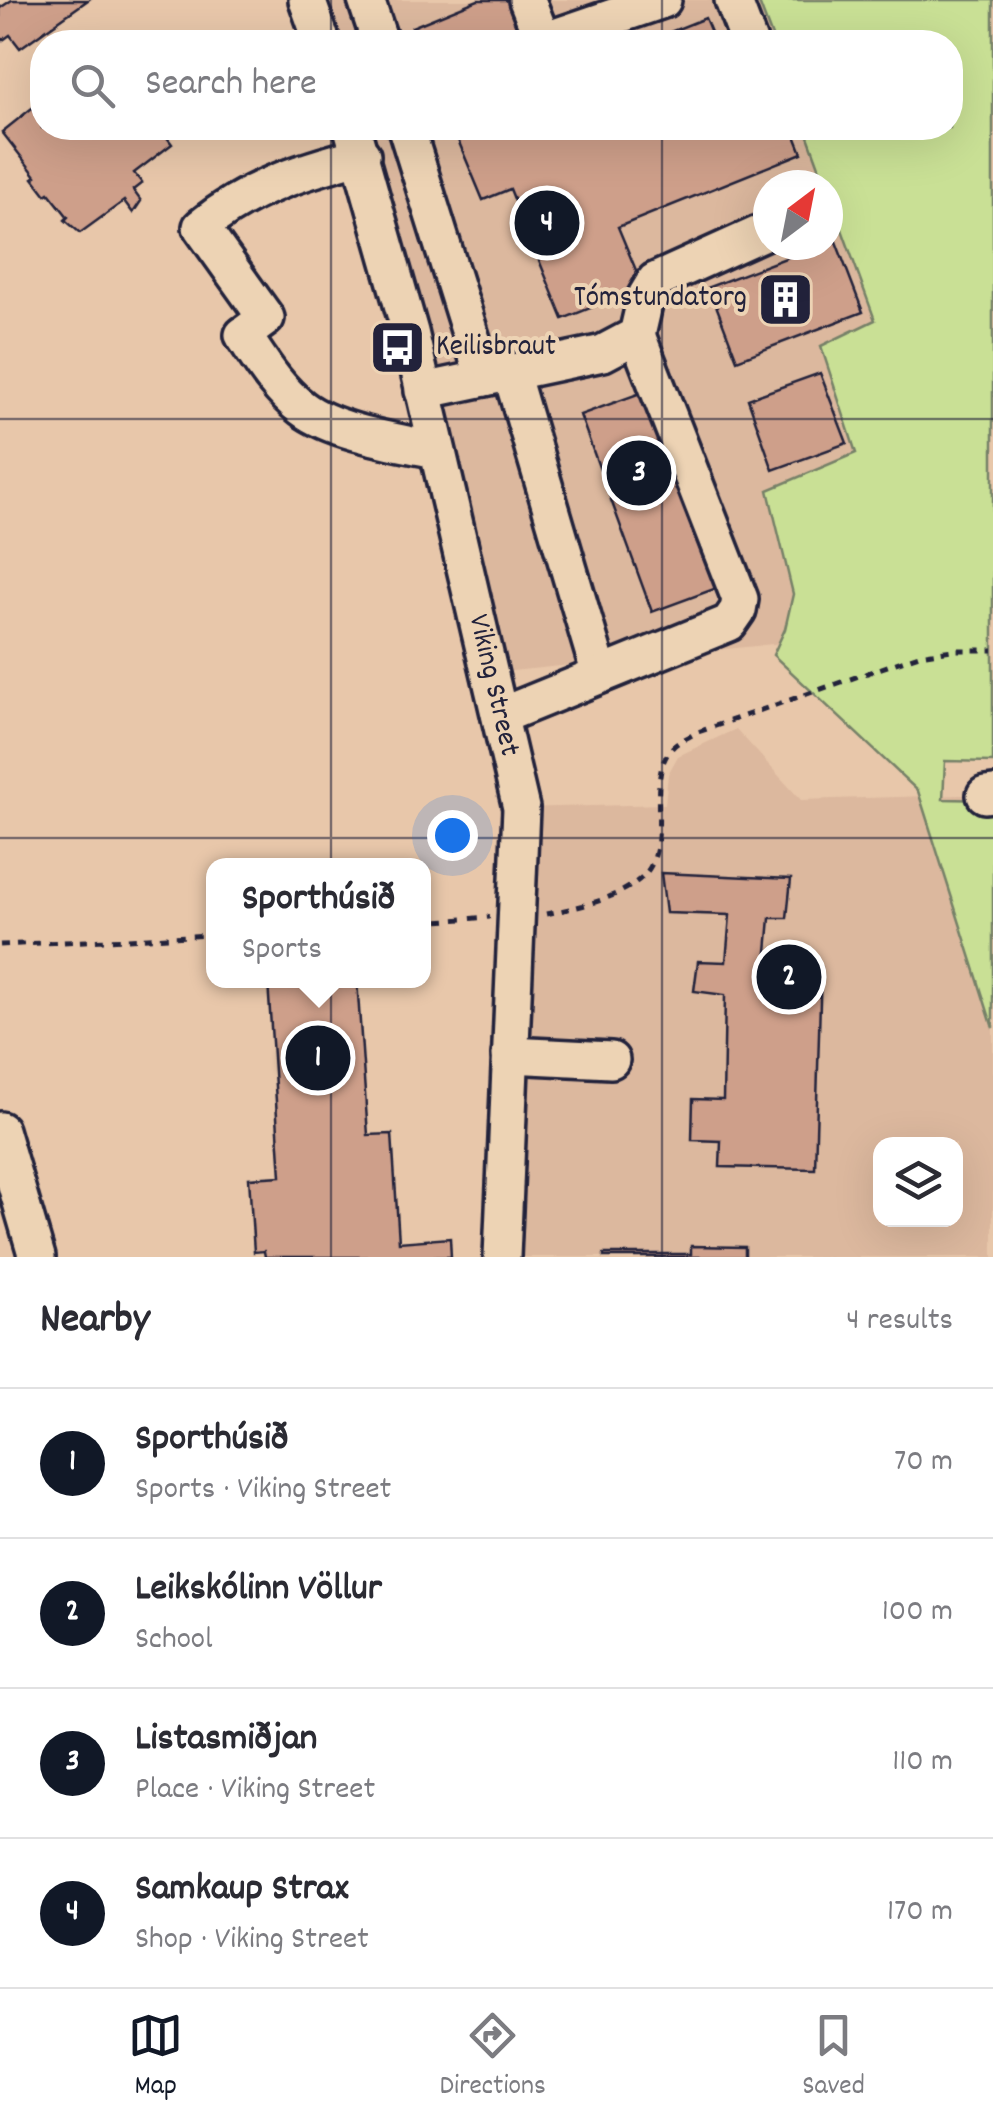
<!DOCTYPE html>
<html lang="en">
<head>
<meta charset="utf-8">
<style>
  body { margin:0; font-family:Dekko,sans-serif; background:#f7f7f7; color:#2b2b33 }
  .controls { position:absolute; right:30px; bottom:30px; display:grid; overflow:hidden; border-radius:20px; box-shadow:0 10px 40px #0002 }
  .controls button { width:90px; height:90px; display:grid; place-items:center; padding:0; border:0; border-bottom:2px solid #e1e1e2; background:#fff; color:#2b2b33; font:50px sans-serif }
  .compass { position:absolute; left:753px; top:170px; width:90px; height:90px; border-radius:50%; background:#fff; box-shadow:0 10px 40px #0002; rotate:32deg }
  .you { position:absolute; left:452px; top:835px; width:35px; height:35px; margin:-25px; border:8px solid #fff; border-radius:50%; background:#1a73e8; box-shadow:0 0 0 15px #1a73e833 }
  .badge { display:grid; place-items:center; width:65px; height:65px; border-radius:50%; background:#111827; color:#fff; font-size:32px; font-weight:700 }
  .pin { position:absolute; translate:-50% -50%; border:5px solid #fff; box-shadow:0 2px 10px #0006 }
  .popup { position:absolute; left:206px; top:858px; width:225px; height:130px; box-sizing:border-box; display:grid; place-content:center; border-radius:20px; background:#fff; filter:drop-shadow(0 2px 8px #0005); font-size:32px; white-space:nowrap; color:#7c7c81 }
  .popup b { font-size:38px; color:#2b2b33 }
  .popup::after { content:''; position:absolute; left:50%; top:100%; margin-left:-20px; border:20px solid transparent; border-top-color:#fff }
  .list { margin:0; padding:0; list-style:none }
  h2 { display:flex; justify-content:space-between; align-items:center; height:130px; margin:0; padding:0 40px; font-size:42px }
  h2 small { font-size:32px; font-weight:400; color:#7c7c81 }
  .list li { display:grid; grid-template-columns:65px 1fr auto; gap:30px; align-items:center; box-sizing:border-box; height:150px; padding:0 40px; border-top:2px solid #e1e1e2 }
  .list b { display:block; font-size:38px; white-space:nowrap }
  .list p { margin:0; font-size:32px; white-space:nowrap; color:#7c7c81 }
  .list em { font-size:32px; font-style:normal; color:#7c7c81 }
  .icon { flex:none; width:55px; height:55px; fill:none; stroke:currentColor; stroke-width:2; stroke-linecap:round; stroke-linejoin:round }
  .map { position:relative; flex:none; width:993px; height:1257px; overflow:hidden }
  .search { position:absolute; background:#fff; box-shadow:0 10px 40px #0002; left:30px; right:30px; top:30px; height:110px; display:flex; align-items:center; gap:25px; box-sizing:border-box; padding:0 35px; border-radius:40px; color:#7c7c81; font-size:38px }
  .sheet { height:730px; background:#fff }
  nav { display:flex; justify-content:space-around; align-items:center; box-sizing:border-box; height:140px; border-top:2px solid #e1e1e2; background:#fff; font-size:28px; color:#7c7c81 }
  nav a { display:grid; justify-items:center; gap:5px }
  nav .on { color:#111827 }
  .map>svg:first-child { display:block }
  .built { fill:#dcb89e; fill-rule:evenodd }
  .green { fill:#c9e095; stroke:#768168; stroke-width:2.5 }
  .building { fill:#ce9f8a; stroke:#22223b; stroke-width:2.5 }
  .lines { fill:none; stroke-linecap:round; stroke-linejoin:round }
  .minor-casing { stroke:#22223b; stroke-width:42 }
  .path { stroke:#22223b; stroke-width:5; stroke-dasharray:8 8; stroke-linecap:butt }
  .minor { stroke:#edd3b4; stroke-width:35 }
  .grid { fill:none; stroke:#22223b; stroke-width:2.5; stroke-opacity:0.55 }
  .labels { text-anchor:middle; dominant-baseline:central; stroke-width:8; stroke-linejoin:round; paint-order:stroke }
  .poi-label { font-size:30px; fill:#22223b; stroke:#edd3b4; text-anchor:end }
  .street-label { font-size:30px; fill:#22223b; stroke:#edd3b4 }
</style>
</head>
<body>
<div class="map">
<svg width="993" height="1257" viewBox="0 0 993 1257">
  <rect width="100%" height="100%" fill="#e8c7aa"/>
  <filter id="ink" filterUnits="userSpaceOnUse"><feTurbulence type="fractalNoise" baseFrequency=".01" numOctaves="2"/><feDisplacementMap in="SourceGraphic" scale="20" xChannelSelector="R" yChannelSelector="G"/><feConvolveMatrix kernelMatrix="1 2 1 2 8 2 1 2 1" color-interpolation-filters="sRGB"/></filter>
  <g filter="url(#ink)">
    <path class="built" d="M 319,0 L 785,0 L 799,42 L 331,42 Z
      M 354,128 L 825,128 L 978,623 L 502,672 ZM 768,185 L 828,185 L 828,245 L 768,245 Z
      M 736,729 L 801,800 L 993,794 L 993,1257 L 502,1257 L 521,808 L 665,804 L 668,774 L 678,756 ZM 880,1144 L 956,1144 L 956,1220 L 880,1220 Z"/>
    <path class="green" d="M 758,0 L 993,0 L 993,762 L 945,761 L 943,799 L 993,800 L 993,1028 L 918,791 L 773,655 L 785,629 L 793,594 L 768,490 L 856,453 L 821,346 L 875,320 L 805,128 L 950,128 L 950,42 L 774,42 Z"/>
    <path class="building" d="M 12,0 L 88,0 L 20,48 L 10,35 L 3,40 L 0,36 L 0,8 Z
      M 478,0 L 518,0 L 536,42 L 418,42 L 412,27 Z
      M 705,18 L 715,42 L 645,42 Z
      M 42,100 L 42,128 L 160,128 L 172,144 L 134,173 L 142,183 L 133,190 L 141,201 L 133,213 L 124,201 L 80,233 L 65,220 L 68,217 L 49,193 L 46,195 L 33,178 L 36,176 L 2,132 Z
      M 453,128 L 792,128 L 802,153 L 618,227 L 643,287 L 563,319 L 510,189 L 483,200 Z
      M 835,239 L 863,312 L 737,360 L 709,287 L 820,245 L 828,245 Z
      M 820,373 L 847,443 L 773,470 L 748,399 Z
      M 646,391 L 725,585 L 652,612 L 580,415 Z
      M 661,873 L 791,879 L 787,918 L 770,918 L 766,963 L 821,967 L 815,1169 L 720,1167 L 721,1141 L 692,1140 L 693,1099 L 723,1100 L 725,995 L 694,991 L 698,961 L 726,962 L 730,915 L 666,913 Z
      M 357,980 L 368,1135 L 392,1134 L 399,1242 L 450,1238 L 451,1257 L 265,1257 L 264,1251 L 254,1252 L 249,1178 L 281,1176 L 268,982 Z
      M 691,1246 L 745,1247 L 745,1257 L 604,1257 L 604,1254 L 691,1254 Z"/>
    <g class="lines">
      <defs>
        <g id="minor">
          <path d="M 307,0 L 322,42"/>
          <path d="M 366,0 L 380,42"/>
          <path d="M 527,0 L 543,41 L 663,0"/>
          <path d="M 733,0 L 749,42"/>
          <path id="s1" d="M 352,128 L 410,332 L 521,808 L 502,1257"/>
          <path d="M 406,128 L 484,378"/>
          <path d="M 362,155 C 303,171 249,187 201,227 L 266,318 L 243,335 C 260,360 277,389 302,408 C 333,432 398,442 436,450"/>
          <path d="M 511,373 L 600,675"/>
          <path d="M 423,391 L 603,353 L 637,335 L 646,296 L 655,281 L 768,230"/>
          <path d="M 500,716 L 729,623 L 738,610 L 740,599 L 637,335"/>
          <path d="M 985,795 L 993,794"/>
          <path d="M 510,1055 L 611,1060"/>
          <path d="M 0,1130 L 37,1257"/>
        </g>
      </defs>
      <use href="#minor" class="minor-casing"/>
      <path class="path" d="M 546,914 C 578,907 622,899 645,874 C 673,844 644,778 672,748 C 678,741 690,737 698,732 L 919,655 L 952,650 L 993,650
        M 423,922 L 490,917
        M 0,945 L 213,935"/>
      <use href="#minor" class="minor"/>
    </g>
  </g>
  <path class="grid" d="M 331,0 L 331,42M 662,0 L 662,42M 331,128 L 331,1257M 662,128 L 662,1257M 0,419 L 993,419M 0,838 L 993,838"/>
  <defs>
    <symbol id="building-square" viewBox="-11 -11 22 22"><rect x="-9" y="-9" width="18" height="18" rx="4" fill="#22223b" stroke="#edd3b4"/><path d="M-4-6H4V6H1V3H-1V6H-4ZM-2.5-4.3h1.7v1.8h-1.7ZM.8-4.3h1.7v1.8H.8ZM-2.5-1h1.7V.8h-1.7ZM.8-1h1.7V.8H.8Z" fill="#fff"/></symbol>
    <symbol id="bus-square" viewBox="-11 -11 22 22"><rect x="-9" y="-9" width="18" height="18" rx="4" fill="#22223b" stroke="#edd3b4"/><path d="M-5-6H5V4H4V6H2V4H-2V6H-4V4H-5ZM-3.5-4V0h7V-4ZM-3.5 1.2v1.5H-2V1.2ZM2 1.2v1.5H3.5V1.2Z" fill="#fff"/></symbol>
  </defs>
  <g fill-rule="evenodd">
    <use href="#building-square" x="754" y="268" width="63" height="63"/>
    <use href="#bus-square" x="366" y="316" width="63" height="63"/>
  </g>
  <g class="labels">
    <g class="poi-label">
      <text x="747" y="299">Tómstundatorg</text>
      <text x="436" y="348" text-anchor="start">Keilisbraut</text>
    </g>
    <g class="street-label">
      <text stroke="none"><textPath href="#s1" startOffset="575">Viking Street</textPath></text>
    </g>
  </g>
</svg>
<div class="controls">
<button><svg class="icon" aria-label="layers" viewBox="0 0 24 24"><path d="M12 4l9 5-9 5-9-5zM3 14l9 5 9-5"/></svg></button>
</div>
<svg class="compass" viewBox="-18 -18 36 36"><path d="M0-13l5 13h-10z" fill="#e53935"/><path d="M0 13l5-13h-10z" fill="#7c7c81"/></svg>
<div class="you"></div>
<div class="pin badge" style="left:318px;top:1058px">1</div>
<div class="popup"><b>Sporthúsið</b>Sports</div>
<div class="pin badge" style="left:789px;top:977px">2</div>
<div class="pin badge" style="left:639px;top:473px">3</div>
<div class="pin badge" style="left:547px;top:223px">4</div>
<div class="search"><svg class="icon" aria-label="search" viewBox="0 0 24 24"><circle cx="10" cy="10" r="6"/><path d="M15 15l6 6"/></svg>Search here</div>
</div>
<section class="sheet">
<h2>Nearby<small>4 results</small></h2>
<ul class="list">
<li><span class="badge">1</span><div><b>Sporthúsið</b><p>Sports · Viking Street</p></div><em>70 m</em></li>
<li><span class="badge">2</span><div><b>Leikskólinn Völlur</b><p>School</p></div><em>100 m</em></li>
<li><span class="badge">3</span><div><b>Listasmiðjan</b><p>Place · Viking Street</p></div><em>110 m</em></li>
<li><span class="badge">4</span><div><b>Samkaup Strax</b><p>Shop · Viking Street</p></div><em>170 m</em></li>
</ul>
</section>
<nav>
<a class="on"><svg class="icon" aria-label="map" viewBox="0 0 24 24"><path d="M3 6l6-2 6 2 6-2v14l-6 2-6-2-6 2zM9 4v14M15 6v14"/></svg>Map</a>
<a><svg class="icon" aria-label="directions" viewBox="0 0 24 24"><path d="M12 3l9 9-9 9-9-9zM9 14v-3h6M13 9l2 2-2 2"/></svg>Directions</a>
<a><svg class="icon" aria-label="saved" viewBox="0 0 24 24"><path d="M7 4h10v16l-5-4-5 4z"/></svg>Saved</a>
</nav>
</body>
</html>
